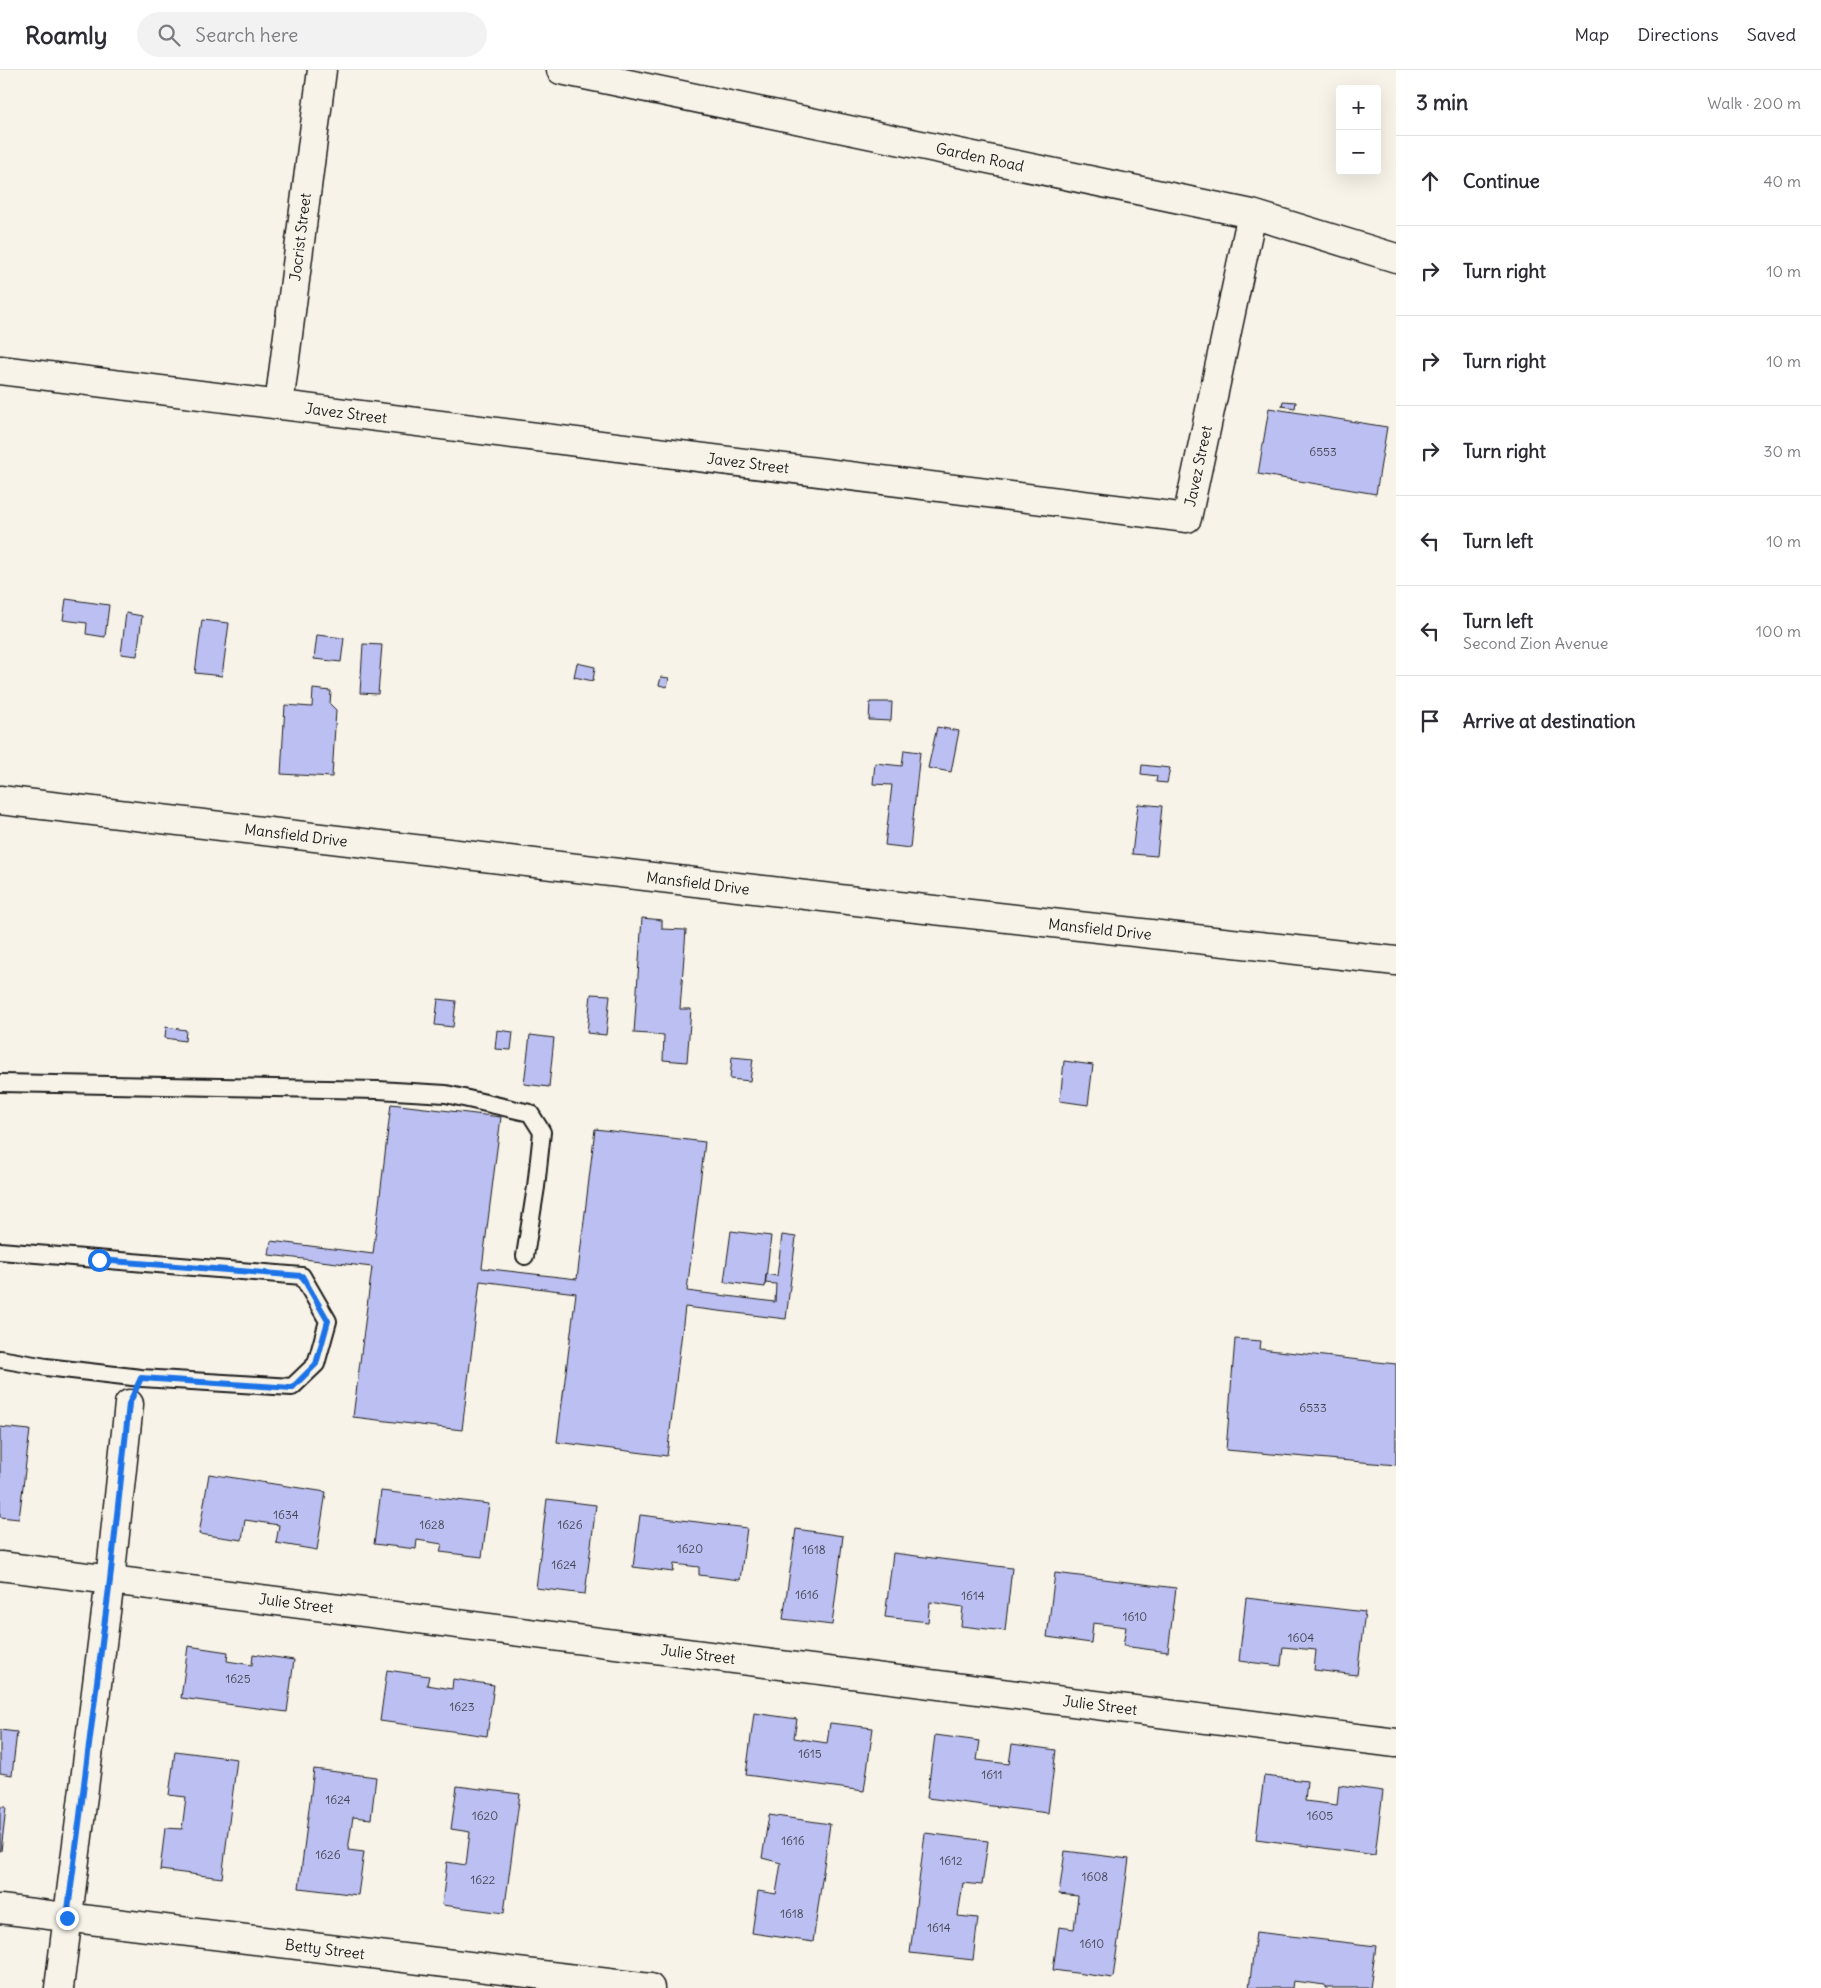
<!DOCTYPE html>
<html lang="en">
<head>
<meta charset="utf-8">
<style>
  body { margin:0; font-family:Delius,sans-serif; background:#f2f2f3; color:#2b2b33 }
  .controls { position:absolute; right:15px; top:15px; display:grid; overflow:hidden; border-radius:5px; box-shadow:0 5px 20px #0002 }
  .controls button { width:45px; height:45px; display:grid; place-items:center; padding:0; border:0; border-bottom:1px solid #e1e1e2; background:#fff; color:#2b2b33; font:25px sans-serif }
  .stop { position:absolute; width:15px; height:15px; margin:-11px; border:4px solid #1a73e8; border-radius:50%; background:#fff }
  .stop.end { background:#1a73e8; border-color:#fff; box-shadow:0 1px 5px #0008 }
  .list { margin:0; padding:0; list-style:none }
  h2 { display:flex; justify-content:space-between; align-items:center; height:65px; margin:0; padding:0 20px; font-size:21px }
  h2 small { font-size:16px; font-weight:400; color:#7c7c81 }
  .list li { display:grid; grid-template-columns:32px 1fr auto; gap:15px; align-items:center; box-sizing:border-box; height:90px; padding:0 20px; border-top:1px solid #e1e1e2 }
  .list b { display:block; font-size:19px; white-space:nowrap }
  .list p { margin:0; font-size:16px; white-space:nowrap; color:#7c7c81 }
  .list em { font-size:16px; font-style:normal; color:#7c7c81 }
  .icon { flex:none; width:28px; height:28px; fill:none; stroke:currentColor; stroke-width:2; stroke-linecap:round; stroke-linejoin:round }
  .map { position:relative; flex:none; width:1396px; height:1918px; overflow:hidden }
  header { display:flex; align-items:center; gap:30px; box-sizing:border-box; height:70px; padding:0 25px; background:#fff; border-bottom:1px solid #e1e1e2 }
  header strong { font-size:24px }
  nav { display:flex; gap:28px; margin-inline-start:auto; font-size:18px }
  .search { width:350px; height:45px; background:#f2f2f3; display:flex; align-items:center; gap:12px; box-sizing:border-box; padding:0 18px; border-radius:28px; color:#7c7c81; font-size:19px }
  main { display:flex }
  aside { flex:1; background:#fff }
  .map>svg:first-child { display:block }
  .building { fill:#bbbff1; stroke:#1c1c1c }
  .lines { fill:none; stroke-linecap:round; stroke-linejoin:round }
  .lane-casing { stroke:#1c1c1c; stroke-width:20 }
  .street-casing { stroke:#1c1c1c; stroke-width:31 }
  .lane { stroke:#f7f3e8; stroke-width:16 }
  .street { stroke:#f7f3e8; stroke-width:28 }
  .route { stroke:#1a73e8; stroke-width:6 }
  .labels { text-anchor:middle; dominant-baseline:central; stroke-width:5; stroke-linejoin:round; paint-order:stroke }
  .number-label { font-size:12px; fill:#444551 }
  .street-label { font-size:15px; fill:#1c1c1c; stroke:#f7f3e8 }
</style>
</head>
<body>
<header>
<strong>Roamly</strong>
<div class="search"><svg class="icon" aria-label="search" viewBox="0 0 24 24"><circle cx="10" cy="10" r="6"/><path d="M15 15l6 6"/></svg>Search here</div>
<nav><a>Map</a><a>Directions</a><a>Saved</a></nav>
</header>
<main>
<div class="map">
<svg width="1396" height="1918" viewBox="0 0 1396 1918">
  <rect width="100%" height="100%" fill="#f7f3e8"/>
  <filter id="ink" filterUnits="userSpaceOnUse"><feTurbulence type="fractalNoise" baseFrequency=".02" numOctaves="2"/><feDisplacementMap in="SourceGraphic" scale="10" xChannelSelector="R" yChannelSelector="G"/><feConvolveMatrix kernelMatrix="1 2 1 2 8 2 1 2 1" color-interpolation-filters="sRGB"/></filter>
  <g filter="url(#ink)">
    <path class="building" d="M 1283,331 L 1296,332 L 1295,338 L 1282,336 Z
      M 1269,338 L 1387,357 L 1376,424 L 1258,404 Z
      M 66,529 L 109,535 L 105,567 L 86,564 L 87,553 L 63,550 Z
      M 126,543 L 142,546 L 137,586 L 121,584 Z
      M 202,550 L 229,553 L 222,606 L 195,603 Z
      M 317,565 L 344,568 L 341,592 L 314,589 Z
      M 363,574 L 382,575 L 378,624 L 360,623 Z
      M 577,593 L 595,597 L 593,611 L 574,607 Z
      M 661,607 L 669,608 L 667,617 L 659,615 Z
      M 313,619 L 331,621 L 330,634 L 336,640 L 332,707 L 281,704 L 285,635 L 312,637 Z
      M 870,632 L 892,632 L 891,651 L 869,650 Z
      M 937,657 L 959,661 L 951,702 L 928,698 Z
      M 904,680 L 920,682 L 910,778 L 885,775 L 892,715 L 873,714 L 875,693 L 902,696 Z
      M 1142,695 L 1170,698 L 1167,713 L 1156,712 L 1157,706 L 1141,704 Z
      M 1138,734 L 1162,736 L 1157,786 L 1132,784 Z
      M 642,848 L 662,850 L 662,859 L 686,860 L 680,939 L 691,939 L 687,992 L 663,990 L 664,965 L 634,963 Z
      M 591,924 L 610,925 L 606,965 L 587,963 Z
      M 438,929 L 456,931 L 453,957 L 435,955 Z
      M 166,957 L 186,960 L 185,971 L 165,968 Z
      M 497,960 L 513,962 L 511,980 L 495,979 Z
      M 530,965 L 554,968 L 549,1017 L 524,1014 Z
      M 732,987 L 753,989 L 750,1011 L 730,1009 Z
      M 1064,991 L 1093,995 L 1088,1035 L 1060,1031 Z
      M 391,1034 L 501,1047 L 482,1198 L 577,1209 L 595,1059 L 705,1072 L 687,1221 L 775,1232 L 776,1214 L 765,1213 L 766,1204 L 777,1206 L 782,1165 L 796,1167 L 786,1249 L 685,1237 L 667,1386 L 557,1372 L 576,1223 L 480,1211 L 462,1360 L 353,1347 L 372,1197 L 269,1185 L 271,1171 L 373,1184 Z
      M 731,1161 L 771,1166 L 765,1217 L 724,1212 Z
      M 1235,1269 L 1261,1271 L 1260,1279 L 1396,1294 L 1396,1395 L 1226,1380 Z
      M 0,1357 L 30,1360 L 19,1449 L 0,1447 Z
      M 209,1404 L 326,1422 L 317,1480 L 276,1473 L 279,1455 L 245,1450 L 242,1470 L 199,1464 Z
      M 381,1421 L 489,1434 L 482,1487 L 440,1482 L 442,1474 L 417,1470 L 416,1479 L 374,1474 Z
      M 547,1429 L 596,1435 L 585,1524 L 536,1518 Z
      M 640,1445 L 747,1458 L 740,1510 L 699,1505 L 699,1497 L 674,1494 L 673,1502 L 633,1497 Z
      M 796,1459 L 843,1466 L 832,1555 L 783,1549 Z
      M 893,1483 L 1012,1498 L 1005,1561 L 961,1556 L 963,1537 L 930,1532 L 928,1552 L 885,1547 Z
      M 1055,1503 L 1176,1518 L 1168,1582 L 1123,1576 L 1126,1557 L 1093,1553 L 1091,1573 L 1047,1567 Z
      M 1246,1528 L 1365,1542 L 1357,1605 L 1314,1600 L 1316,1580 L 1283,1577 L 1281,1596 L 1239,1591 Z
      M 188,1576 L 228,1582 L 227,1591 L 252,1595 L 253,1584 L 294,1590 L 287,1642 L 181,1628 Z
      M 387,1600 L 429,1606 L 427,1615 L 452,1619 L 453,1609 L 494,1615 L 487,1666 L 380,1651 Z
      M 754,1643 L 797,1649 L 794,1668 L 827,1673 L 830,1653 L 873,1658 L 864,1721 L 746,1705 Z
      M 0,1660 L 17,1662 L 12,1705 L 0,1703 Z
      M 935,1665 L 980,1671 L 977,1690 L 1009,1694 L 1012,1674 L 1056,1680 L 1048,1743 L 927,1728 Z
      M 175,1681 L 237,1689 L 222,1808 L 160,1800 L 165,1758 L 182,1759 L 186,1727 L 169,1725 Z
      M 314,1699 L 376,1707 L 371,1749 L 353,1747 L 348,1780 L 364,1782 L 358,1825 L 299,1818 Z
      M 1264,1706 L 1307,1711 L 1305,1731 L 1337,1735 L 1339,1715 L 1383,1721 L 1375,1785 L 1256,1769 Z
      M 457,1716 L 520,1724 L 504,1843 L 442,1835 L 447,1792 L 466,1795 L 470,1762 L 451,1759 Z
      M 0,1737 L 6,1737 L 1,1781 L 0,1781 Z
      M 769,1745 L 830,1754 L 813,1872 L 752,1863 L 758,1821 L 776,1824 L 781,1793 L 762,1788 Z
      M 925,1763 L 988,1771 L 982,1815 L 963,1813 L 958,1846 L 978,1848 L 973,1890 L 910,1883 Z
      M 1065,1781 L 1129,1789 L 1113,1908 L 1053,1900 L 1059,1857 L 1074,1859 L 1078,1826 L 1059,1824 Z
      M 1256,1862 L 1376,1876 L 1370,1918 L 1325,1918 L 1325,1915 L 1293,1911 L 1292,1918 L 1249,1918 Z"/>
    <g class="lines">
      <defs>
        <path id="lane" d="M 0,1013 L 378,1020 L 446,1024 L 530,1043 L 542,1062 L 536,1117 L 525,1186
          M 0,1181 L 302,1206 L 328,1251 L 316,1294 L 292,1317 L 141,1308 L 46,1297 L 0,1289"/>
        <path id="street" d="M 561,0 L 1252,144 L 1396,188
          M 0,300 L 1187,448 L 1252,144
          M 279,335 L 322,0
          M 0,730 L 907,837 L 1396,891
          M 0,1496 L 1396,1673
          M 0,1839 L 650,1918
          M 59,1918 L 110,1510 L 129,1334"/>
      </defs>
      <use href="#lane" class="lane-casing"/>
      <use href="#street" class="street-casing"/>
      <use href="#lane" class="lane"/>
      <use href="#street" class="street"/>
    </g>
  </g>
  <g class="lines" filter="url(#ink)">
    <path class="route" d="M 67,1848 L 110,1510 L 129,1334 L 141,1308 L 292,1318 L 316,1294 L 328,1251 L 302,1206 L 99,1190"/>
  </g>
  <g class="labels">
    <g class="number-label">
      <text x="1323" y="381">6553</text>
      <text x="1313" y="1337">6533</text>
      <text x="286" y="1444">1634</text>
      <text x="432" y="1454">1628</text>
      <text x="570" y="1454">1626</text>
      <text x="690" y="1478">1620</text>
      <text x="814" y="1479">1618</text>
      <text x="564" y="1494">1624</text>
      <text x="807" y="1524">1616</text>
      <text x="973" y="1525">1614</text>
      <text x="1135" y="1546">1610</text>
      <text x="1301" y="1567">1604</text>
      <text x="238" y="1608">1625</text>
      <text x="462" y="1636">1623</text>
      <text x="810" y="1683">1615</text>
      <text x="992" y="1704">1611</text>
      <text x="338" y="1729">1624</text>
      <text x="485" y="1745">1620</text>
      <text x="1320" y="1745">1605</text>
      <text x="793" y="1770">1616</text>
      <text x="328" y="1784">1626</text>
      <text x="951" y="1790">1612</text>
      <text x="1095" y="1806">1608</text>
      <text x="483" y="1809">1622</text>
      <text x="792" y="1843">1618</text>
      <text x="939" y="1857">1614</text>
      <text x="1092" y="1873">1610</text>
    </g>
    <g class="street-label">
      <text transform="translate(980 87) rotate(12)">Garden Road</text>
      <text transform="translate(300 167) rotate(-83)">Jocrist Street</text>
      <text transform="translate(346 343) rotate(7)">Javez Street</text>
      <text transform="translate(748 393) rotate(7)">Javez Street</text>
      <text transform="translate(1198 396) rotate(-78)">Javez Street</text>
      <text transform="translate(296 765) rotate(7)">Mansfield Drive</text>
      <text transform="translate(698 813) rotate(7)">Mansfield Drive</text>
      <text transform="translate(1100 859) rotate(6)">Mansfield Drive</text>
      <text transform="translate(296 1533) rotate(7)">Julie Street</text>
      <text transform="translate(698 1584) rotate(7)">Julie Street</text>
      <text transform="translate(1100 1635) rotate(7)">Julie Street</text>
      <text transform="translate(325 1879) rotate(7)">Betty Street</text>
    </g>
  </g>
</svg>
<div class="controls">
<button>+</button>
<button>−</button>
</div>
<div class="stop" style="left:99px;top:1190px"></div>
<div class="stop end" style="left:67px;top:1848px"></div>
</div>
<aside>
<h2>3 min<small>Walk · 200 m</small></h2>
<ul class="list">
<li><svg class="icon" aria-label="ahead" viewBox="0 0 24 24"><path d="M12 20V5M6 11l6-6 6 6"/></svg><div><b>Continue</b></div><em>40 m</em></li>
<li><svg class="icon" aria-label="right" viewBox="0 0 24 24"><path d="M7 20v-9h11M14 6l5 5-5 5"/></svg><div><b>Turn right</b></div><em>10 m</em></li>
<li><svg class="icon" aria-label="right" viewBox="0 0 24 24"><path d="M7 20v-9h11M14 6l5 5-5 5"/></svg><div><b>Turn right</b></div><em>10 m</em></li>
<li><svg class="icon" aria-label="right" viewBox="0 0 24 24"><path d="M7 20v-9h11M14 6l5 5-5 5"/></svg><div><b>Turn right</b></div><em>30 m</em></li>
<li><svg class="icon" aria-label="left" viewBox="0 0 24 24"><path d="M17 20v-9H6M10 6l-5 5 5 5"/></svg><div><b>Turn left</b></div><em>10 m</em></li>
<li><svg class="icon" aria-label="left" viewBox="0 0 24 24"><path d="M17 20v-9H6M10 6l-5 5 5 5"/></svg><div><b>Turn left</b><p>Second Zion Avenue</p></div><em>100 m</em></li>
<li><svg class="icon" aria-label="arrive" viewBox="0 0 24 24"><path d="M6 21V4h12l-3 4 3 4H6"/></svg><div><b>Arrive at destination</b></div></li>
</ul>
</aside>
</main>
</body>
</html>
